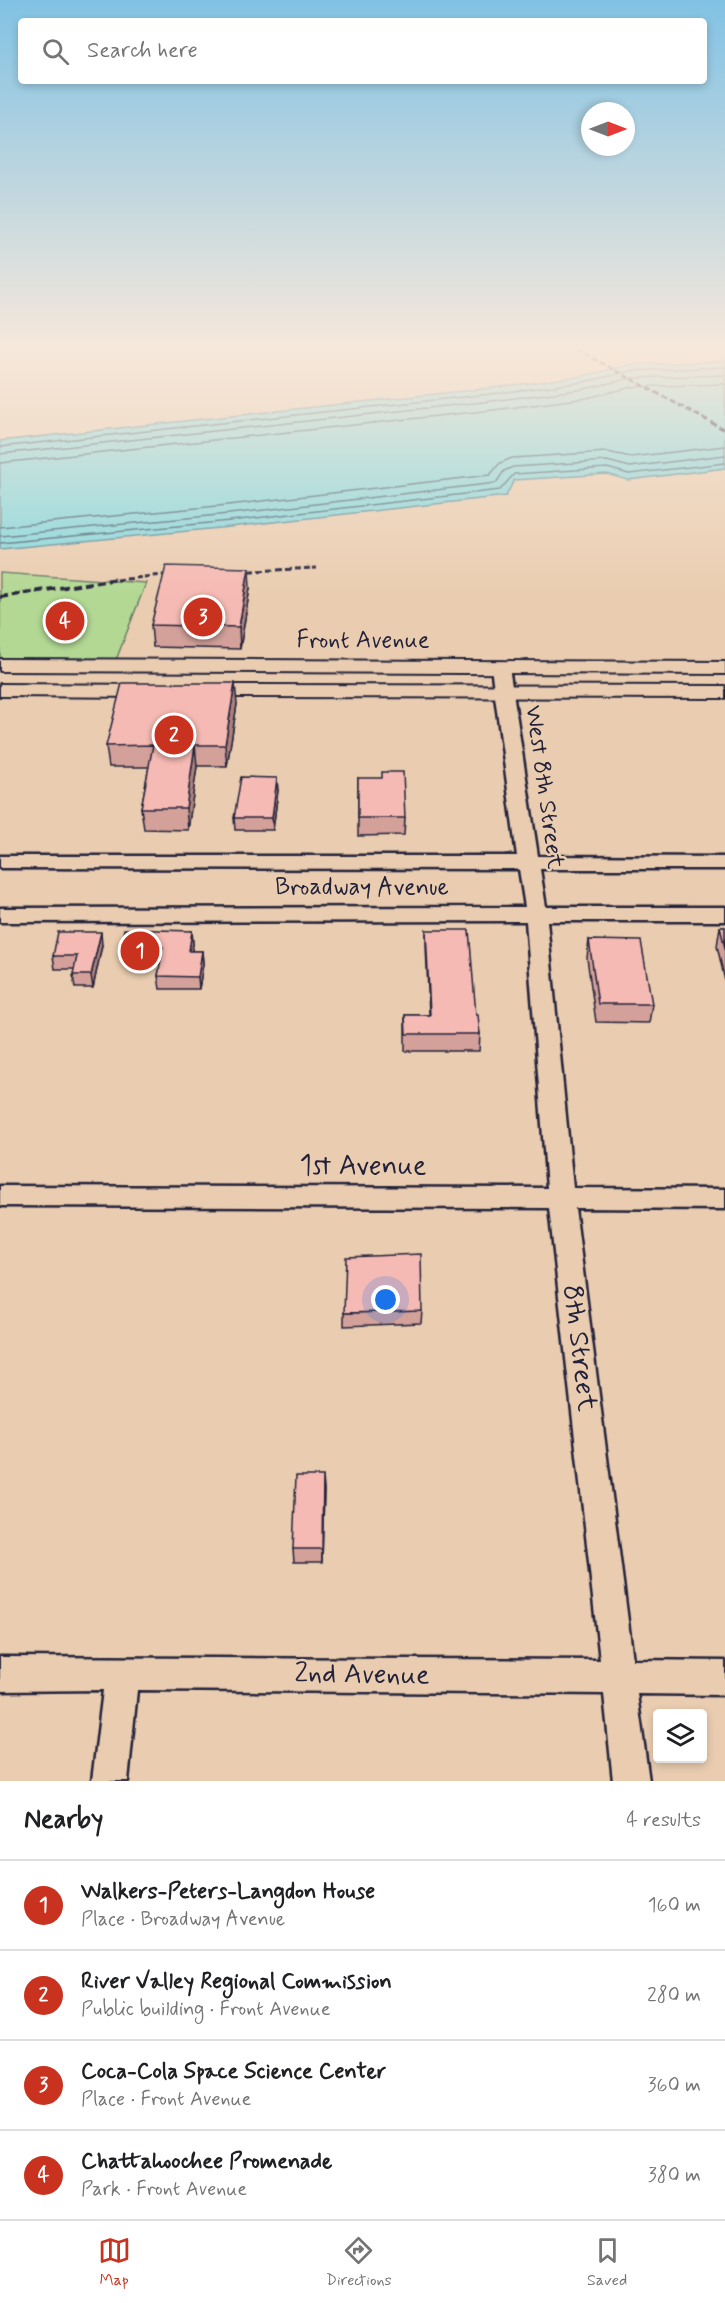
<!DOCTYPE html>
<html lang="en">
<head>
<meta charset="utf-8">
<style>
  body { margin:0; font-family:Mynerve,sans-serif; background:#f2f2f2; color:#202124 }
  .controls { position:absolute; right:18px; bottom:18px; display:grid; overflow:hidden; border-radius:6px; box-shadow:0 3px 9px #0003 }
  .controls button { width:54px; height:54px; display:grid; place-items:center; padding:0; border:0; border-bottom:2px solid #e0e0e0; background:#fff; color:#202124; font:30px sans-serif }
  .compass { position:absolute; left:581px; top:102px; width:54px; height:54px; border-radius:50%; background:#fff; box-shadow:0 3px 9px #0003; rotate:90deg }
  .you { position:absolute; left:386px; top:1300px; width:21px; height:21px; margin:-15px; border:4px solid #fff; border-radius:50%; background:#1a73e8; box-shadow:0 0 0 9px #1a73e833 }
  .badge { display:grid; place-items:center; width:39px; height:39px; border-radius:50%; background:#c8321e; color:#fff; font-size:20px; font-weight:700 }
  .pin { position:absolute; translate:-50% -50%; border:3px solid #fff; box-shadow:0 2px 6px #0006 }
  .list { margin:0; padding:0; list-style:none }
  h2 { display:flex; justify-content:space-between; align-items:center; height:78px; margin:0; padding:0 24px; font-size:26px }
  h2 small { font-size:20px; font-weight:400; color:#757577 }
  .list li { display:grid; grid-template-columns:39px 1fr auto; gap:18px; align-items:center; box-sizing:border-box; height:90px; padding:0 24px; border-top:2px solid #e0e0e0 }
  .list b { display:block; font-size:22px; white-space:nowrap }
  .list p { margin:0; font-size:20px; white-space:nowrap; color:#757577 }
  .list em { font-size:20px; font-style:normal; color:#757577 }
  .icon { flex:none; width:33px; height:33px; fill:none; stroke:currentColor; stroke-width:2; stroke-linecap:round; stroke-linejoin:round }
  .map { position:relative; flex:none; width:725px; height:1781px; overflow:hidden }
  .search { position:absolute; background:#fff; box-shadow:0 3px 9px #0003; left:18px; right:18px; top:18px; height:66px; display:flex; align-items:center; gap:15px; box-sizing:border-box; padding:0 21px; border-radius:6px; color:#757577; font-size:22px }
  .sheet { height:438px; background:#fff }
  nav { display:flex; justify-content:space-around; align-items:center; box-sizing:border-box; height:84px; border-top:2px solid #e0e0e0; background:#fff; font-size:16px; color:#757577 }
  nav a { display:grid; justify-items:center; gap:3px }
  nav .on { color:#c8321e }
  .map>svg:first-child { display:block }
  .green { fill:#b2d893; stroke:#6a7d67; stroke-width:1.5 }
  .water { fill:#87d8dd; stroke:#5f8f9c; stroke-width:1.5 }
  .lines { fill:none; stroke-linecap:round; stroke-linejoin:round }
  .shore { stroke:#4a6b7c; stroke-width:1.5 }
  .minor-casing { stroke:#22223b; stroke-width:5 }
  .tertiary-casing { stroke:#22223b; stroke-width:4 }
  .minor { fill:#eacdb0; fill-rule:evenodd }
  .tertiary { fill:#eacdb0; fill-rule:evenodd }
  .rail-far1 { stroke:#22223b; stroke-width:3; stroke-dasharray:6 3; stroke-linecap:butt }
  .rail { stroke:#22223b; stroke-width:4; stroke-dasharray:8 4; stroke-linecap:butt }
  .wall { fill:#d3a09a; stroke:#22223b; stroke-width:1.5 }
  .shaded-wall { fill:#ac827d; stroke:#22223b; stroke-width:1.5 }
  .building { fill:#f5bab3; stroke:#22223b; stroke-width:1.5 }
  .labels { text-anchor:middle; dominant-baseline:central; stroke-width:5; stroke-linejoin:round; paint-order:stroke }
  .street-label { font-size:24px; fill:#22223b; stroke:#eacdb0 }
  .near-street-label { font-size:28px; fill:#22223b; stroke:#eacdb0 }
</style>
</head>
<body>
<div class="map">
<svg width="725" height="1781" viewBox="0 0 725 1781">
  <rect width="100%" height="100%" fill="#eacdb0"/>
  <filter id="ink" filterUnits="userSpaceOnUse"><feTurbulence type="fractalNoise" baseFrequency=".0167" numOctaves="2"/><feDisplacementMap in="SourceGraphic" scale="12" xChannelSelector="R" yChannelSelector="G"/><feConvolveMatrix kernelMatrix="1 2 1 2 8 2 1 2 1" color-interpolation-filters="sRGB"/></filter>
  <g filter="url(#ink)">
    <path class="green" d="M 0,573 L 146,583 L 116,660 L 0,660 Z"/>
    <path class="water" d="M 725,361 L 725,468 L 628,480 L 607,474 L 514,480 L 506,496 L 230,527 L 0,549 L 0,441 L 491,388 L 583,376 L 629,365 Z"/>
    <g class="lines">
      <path class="shore" d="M 0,447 L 491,394 L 584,382 L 630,371 L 725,367
        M 0,454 L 492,401 L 585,389 L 631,378 L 725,375
        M 0,463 L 493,410 L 587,398 L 632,387 L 725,384
        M 0,527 L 228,505 L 490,475 L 500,463 L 512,458 L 607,452 L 631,457 L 725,446
        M 0,536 L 229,514 L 496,483 L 504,471 L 513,467 L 607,461 L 630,467 L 725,455
        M 0,543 L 230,521 L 500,490 L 514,474 L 607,468 L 629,474 L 725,463"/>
      <defs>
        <path id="minor" d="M 500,662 L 506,663 L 509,667 L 538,856 L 725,857 L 725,869 L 540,869 L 546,907 L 725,907 L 725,921 L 547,921 L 573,1188 L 725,1189 L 725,1209 L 575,1208 L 633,1660 L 725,1661 L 725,1695 L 637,1694 L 649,1781 L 613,1781 L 604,1694 L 137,1690 L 128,1781 L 92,1781 L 103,1690 L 0,1691 L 0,1657 L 600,1660 L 549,1208 L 0,1206 L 0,1186 L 547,1188 L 526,921 L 0,922 L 0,908 L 525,907 L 519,869 L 0,868 L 0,856 L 517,856 L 491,667 L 494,663 Z"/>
        <path id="tertiary" d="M 0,659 L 725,662 L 725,674 L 0,671 Z
          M 0,684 L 153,685 L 161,686 L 164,691 L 161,696 L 153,697 L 0,696 Z
          M 201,685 L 725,686 L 725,698 L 201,697 L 193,696 L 190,691 L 193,686 Z"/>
      </defs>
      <use href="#minor" class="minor-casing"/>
      <use href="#tertiary" class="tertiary-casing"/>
      <use href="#minor" class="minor"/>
      <use href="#tertiary" class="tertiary"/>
      <path class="rail-far1" d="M 576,349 L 725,430
        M 232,572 L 317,568
        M 108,581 L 181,573"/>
      <path class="rail" d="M 0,597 L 117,579"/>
    </g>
    <path class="wall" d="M 250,588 L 240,649 L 153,647 L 151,625 Z
      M 237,704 L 227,766 L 197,766 L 188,830 L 144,829 L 141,808 L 149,767 L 109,767 L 106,746 Z
      M 358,778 L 405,818 L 404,835 L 358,836 Z
      M 278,790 L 273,830 L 235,830 L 234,818 Z
      M 720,927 L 725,927 L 725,981 L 717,946 Z
      M 426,930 L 476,1015 L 480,1034 L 479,1051 L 405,1051 L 405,1015 L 429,1015 L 426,946 Z
      M 192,931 L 193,944 L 192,951 L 202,951 L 203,964 L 199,989 L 160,989 L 158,976 L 161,960 L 122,959 L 120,947 Z
      M 589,940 L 652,1004 L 649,1023 L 596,1022 L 587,958 Z
      M 102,945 L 93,988 L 75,988 L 73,975 L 74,969 L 55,969 L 53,956 Z
      M 422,1311 L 421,1323 L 344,1326 L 344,1313 Z
      M 324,1488 L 322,1562 L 294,1562 L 293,1549 Z"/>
    <path class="shaded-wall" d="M 249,568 L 250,588 L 240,649 L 239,627 Z
      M 235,683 L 237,704 L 227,766 L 225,745 Z
      M 195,745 L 197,766 L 188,830 L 186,808 Z
      M 277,778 L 278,790 L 273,830 L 272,818 Z
      M 192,931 L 193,944 L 190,963 L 189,951 Z
      M 101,932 L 102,945 L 93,988 L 91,975 Z
      M 202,951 L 203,964 L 199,989 L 198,977 Z
      M 323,1476 L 324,1488 L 322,1562 L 322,1549 Z"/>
    <path class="building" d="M 166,566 L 249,568 L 239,627 L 151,625 Z
      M 122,683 L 235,683 L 225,745 L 195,745 L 186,808 L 141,808 L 153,745 L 106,746 Z
      M 382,772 L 403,772 L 405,818 L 358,818 L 358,778 L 382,778 Z
      M 241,777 L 277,778 L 272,818 L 234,818 Z
      M 720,927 L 725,927 L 725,948 Z
      M 124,929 L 192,931 L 189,951 L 202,951 L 198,977 L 158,976 L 163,947 L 120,947 Z
      M 426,930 L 469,930 L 476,1015 L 478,1015 L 480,1034 L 406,1034 L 405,1015 L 430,1015 Z
      M 58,932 L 101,932 L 91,975 L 73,975 L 77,956 L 53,956 Z
      M 589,940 L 641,941 L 652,1004 L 598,1004 Z
      M 421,1254 L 422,1311 L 344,1313 L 346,1257 Z
      M 296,1476 L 323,1476 L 322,1549 L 293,1549 Z"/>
  </g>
  <linearGradient id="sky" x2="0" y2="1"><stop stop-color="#81c2e4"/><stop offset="0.58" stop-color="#f6e8db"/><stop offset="1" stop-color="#f6e8db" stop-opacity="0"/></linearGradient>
  <rect width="725" height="598" fill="url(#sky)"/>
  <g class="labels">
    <g class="street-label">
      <text x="363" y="640">Front Avenue</text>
      <text transform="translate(544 787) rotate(82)">West 8th Street</text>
      <text x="362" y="887">Broadway Avenue</text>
    </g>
    <g class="near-street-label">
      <text x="363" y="1166">1st Avenue</text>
      <text transform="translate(579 1348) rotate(83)">8th Street</text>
      <text transform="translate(362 1675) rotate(1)">2nd Avenue</text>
    </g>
  </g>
</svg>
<div class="controls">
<button><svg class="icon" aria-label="layers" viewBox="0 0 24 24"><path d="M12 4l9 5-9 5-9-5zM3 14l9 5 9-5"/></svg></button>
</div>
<svg class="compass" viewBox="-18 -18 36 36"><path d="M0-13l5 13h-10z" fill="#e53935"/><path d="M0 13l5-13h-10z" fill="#757577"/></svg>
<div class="you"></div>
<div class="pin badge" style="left:140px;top:951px">1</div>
<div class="pin badge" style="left:174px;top:735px">2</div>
<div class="pin badge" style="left:203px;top:617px">3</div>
<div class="pin badge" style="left:65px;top:621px">4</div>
<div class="search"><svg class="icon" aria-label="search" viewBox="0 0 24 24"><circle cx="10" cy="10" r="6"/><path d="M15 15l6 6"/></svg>Search here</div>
</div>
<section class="sheet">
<h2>Nearby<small>4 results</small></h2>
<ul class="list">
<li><span class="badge">1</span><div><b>Walkers-Peters-Langdon House</b><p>Place · Broadway Avenue</p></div><em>160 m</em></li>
<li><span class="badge">2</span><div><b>River Valley Regional Commission</b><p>Public building · Front Avenue</p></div><em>280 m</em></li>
<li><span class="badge">3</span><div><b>Coca-Cola Space Science Center</b><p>Place · Front Avenue</p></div><em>360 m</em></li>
<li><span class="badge">4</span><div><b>Chattahoochee Promenade</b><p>Park · Front Avenue</p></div><em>380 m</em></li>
</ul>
</section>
<nav>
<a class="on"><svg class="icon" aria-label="map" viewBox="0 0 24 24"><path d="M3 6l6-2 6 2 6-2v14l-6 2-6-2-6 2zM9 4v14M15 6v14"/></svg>Map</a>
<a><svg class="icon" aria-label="directions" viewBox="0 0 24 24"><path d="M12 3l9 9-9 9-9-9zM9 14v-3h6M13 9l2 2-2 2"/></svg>Directions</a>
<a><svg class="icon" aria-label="saved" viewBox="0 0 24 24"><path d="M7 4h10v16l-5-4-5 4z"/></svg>Saved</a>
</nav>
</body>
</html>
